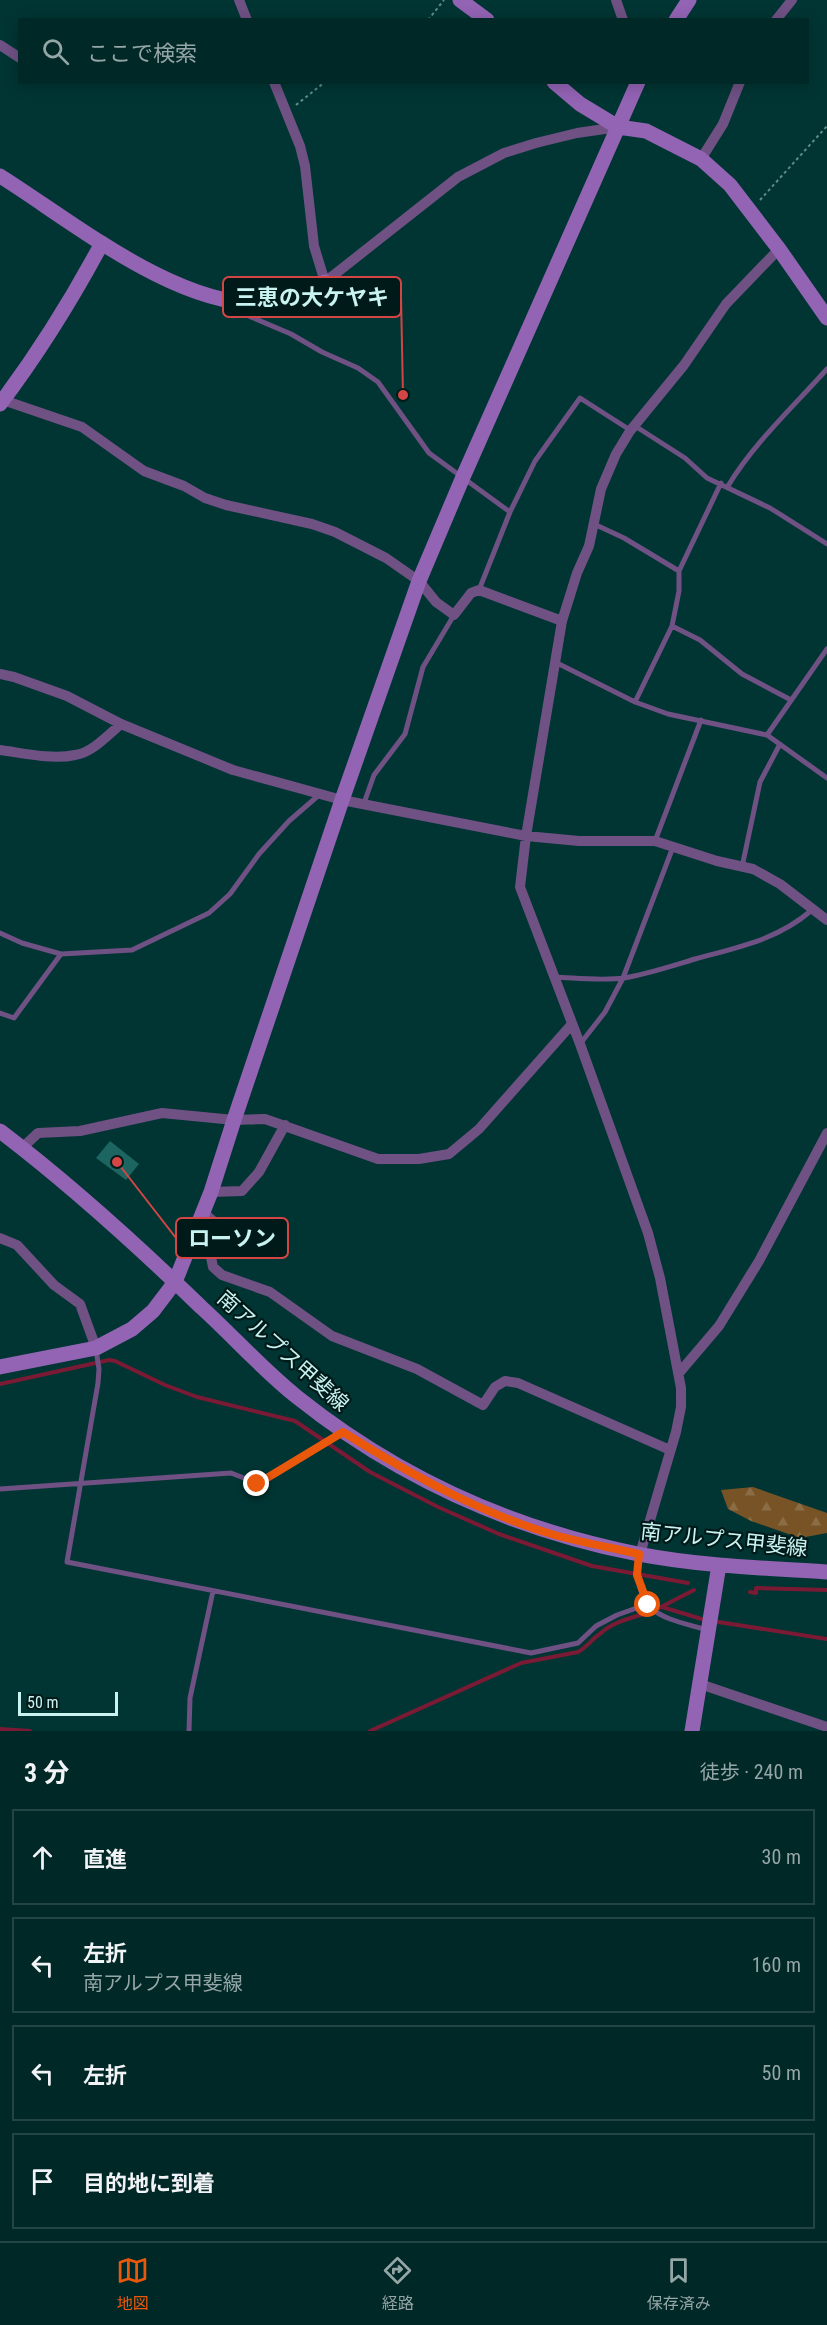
<!DOCTYPE html>
<html lang="ja">
<head>
<meta charset="utf-8">
<style>
  body { margin:0; font-family:"Roboto Condensed","Noto Sans JP",sans-serif; background:#0a302e; color:#f1f3f6 }
  .scale { position:absolute; left:18px; bottom:15px; width:100px; box-sizing:border-box; padding-left:6px; border:3px solid #c9f3f0; border-top:0; font-size:16px; line-height:21px; white-space:nowrap; color:#c9f3f0; -webkit-text-stroke:4px #001a19; paint-order:stroke }
  .stop { position:absolute; width:18px; height:18px; margin:-14px; border:4px solid #ea580c; border-radius:50%; background:#fff }
  .stop.end { background:#ea580c; border-color:#fff; box-shadow:0 2px 6px #0008 }
  .list { margin:0; padding:0; list-style:none }
  h2 { display:flex; justify-content:space-between; align-items:center; height:78px; margin:0; padding:0 24px; font-size:26px }
  h2 small { font-size:20px; font-weight:400; color:#95a6a7 }
  .list li { display:grid; grid-template-columns:39px 1fr auto; gap:18px; align-items:center; box-sizing:border-box; height:96px; margin:0 12px 12px; padding:0 12px; border:2px solid #224443; border-radius:0px }
  .list b { display:block; font-size:22px; white-space:nowrap }
  .list p { margin:0; font-size:20px; white-space:nowrap; color:#95a6a7 }
  .list em { font-size:20px; font-style:normal; color:#95a6a7 }
  .icon { flex:none; width:33px; height:33px; fill:none; stroke:currentColor; stroke-width:2; stroke-linecap:round; stroke-linejoin:round }
  .map { position:relative; flex:none; width:827px; height:1731px; overflow:hidden }
  .search { position:absolute; background:#002826; box-shadow:0 3px 15px #0003; left:18px; right:18px; top:18px; height:66px; display:flex; align-items:center; gap:15px; box-sizing:border-box; padding:0 21px; border-radius:0px; color:#95a6a7; font-size:22px }
  .sheet { height:510px; background:#002826 }
  nav { display:flex; justify-content:space-around; align-items:center; box-sizing:border-box; height:84px; border-top:2px solid #224443; background:#002826; font-size:16px; color:#95a6a7 }
  nav a { display:grid; justify-items:center; gap:3px }
  nav .on { color:#ea580c }
  .map>svg:first-child { display:block }
  .forest { fill:url(#forest-firs) }
  .lines { fill:none; stroke-linecap:round; stroke-linejoin:round }
  .stream { stroke:#7b1a34; stroke-width:4 }
  .building { fill:#1d6561 }
  .path { stroke:#5d8d8a; stroke-width:2; stroke-dasharray:3 3; stroke-linecap:butt }
  .lane { stroke:#6f5184; stroke-width:5 }
  .street { stroke:#6f5184; stroke-width:10 }
  .secondary { stroke:#9363b4; stroke-width:15 }
  .route { stroke:#ea580c; stroke-width:8 }
  .labels { text-anchor:middle; dominant-baseline:central; stroke-width:4.5; stroke-linejoin:round; paint-order:stroke }
  .street-label { font-size:21px; fill:#c9f3f0; stroke:#001a19 }
  .leader { fill:none; stroke:#d44646; stroke-width:2 }
  .callout-dot { fill:#d44646; stroke:#001a19; stroke-width:2 }
  .callout { fill:#001a19; stroke:#d44646; stroke-width:2 }
  .callout-label { font-size:22px; text-anchor:middle; font-weight:bold; fill:#c9f3f0 }
</style>
</head>
<body>
<div class="map">
<svg width="827" height="1731" viewBox="0 0 827 1731">
  <defs>
    <pattern id="forest-firs" width="22" height="20" patternUnits="userSpaceOnUse" patternTransform="scale(1.5)"><rect width="22" height="20" fill="#785325"/><path d="M5 1l3.5 6h-7zM16 11l3.5 6h-7z" fill="#8a6c45"/></pattern>
  </defs>
  <rect width="100%" height="100%" fill="#003533"/>
  <path class="forest" d="M 753,1487 L 827,1513 L 827,1533 L 800,1538 L 751,1521 L 728,1509 L 721,1490 Z"/>
  <g class="lines">
    <path class="stream" d="M 0,1384 L 109,1360 L 115,1361 L 165,1385 L 197,1397 L 295,1421 L 370,1472 L 438,1507 L 499,1534 L 592,1566 L 688,1583
      M 750,1592 L 756,1593 L 756,1588 L 827,1590
      M 662,1607 L 705,1620
      M 659,1608 L 694,1590
      M 712,1621 L 827,1639
      M 0,1729 L 30,1731
      M 370,1731 L 521,1663 L 578,1652 C 587,1647 592,1639 601,1633 C 613,1622 631,1618 647,1613"/>
  </g>
  <path class="building" d="M 110,1141 L 139,1164 L 126,1180 L 96,1158 Z"/>
  <g class="lines">
    <path class="path" d="M 428,20 L 444,0
      M 296,105 L 325,82
      M 760,200 L 827,126"/>
    <path class="lane" d="M 231,305 L 237,311 L 291,334 L 322,352 L 358,368 L 378,382 L 429,453 L 510,512
      M 635,426 L 685,458 L 707,478 L 770,508 L 827,544
      M 728,486 C 754,443 793,407 827,369
      M 594,524 L 624,538 L 679,571
      M 479,590 L 510,512 L 535,461 L 580,398 L 630,430
      M 672,626 L 700,640 L 742,674 L 791,700
      M 555,662 L 635,702 L 668,714 L 767,735 L 827,778
      M 635,702 L 672,626 L 679,591 L 679,571 L 721,483
      M 767,735 L 827,649
      M 364,803 L 374,775 L 405,734 L 423,667 L 454,615
      M 655,841 L 701,720
      M 742,867 L 760,782 L 780,744
      M 0,933 L 22,943 L 61,954
      M 555,977 C 578,978 601,981 624,978 C 648,974 672,966 695,959 C 739,947 777,940 812,910
      M 0,1013 L 14,1018 L 61,954 L 132,950 L 209,913 L 230,894 L 259,854 L 289,821 L 319,795
      M 580,1044 L 605,1012 L 623,978 L 673,847
      M 96,1350 L 99,1369 L 98,1383 L 67,1562 L 531,1653 L 578,1643 L 596,1626 L 617,1615 L 648,1604
      M 0,1489 L 231,1473 L 257,1483 L 341,1433
      M 639,1557 C 633,1615 662,1617 707,1630
      M 189,1731 L 190,1698 L 213,1591"/>
    <path class="street" d="M 239,0 L 247,20
      M 616,0 L 623,20
      M 776,20 L 792,0
      M 0,45 L 20,58
      M 274,82 L 300,146 L 305,166 L 314,246 L 325,282 L 458,177 L 504,153 L 536,143 L 577,133 L 618,127
      M 701,159 L 723,124 L 740,82
      M 3,400 L 82,427 L 144,471 L 184,486 L 205,498 L 226,505 L 312,524 L 335,532 L 386,558 L 419,581 L 436,602 L 454,615 L 471,593 L 479,590 L 562,621
      M 0,674 L 14,677 L 67,696 L 121,724 L 233,770 L 342,800 L 526,836 L 579,841 L 655,841 L 717,861 L 753,869 L 780,884 L 827,920
      M 0,750 C 23,753 52,760 75,755 C 92,753 109,734 121,724
      M 22,1148 L 38,1133 L 80,1131 L 162,1113 L 234,1120 L 265,1119 L 378,1159 L 419,1159 L 449,1154 L 479,1129 L 572,1024
      M 211,1192 L 242,1191 L 259,1172 L 285,1125
      M 204,1213 L 220,1227 L 210,1252 L 213,1267 L 222,1275 L 270,1292 L 332,1336 L 417,1369 L 483,1405 L 495,1387 L 505,1381 L 518,1383 L 670,1450
      M 0,1238 L 17,1245 L 54,1285 L 80,1304 L 96,1348
      M 679,1373 L 719,1326 L 759,1261 L 827,1133
      M 640,1554 L 676,1432 L 681,1407 L 681,1388 L 660,1278 L 648,1233 L 580,1044 L 520,887 L 526,836 L 562,621 L 577,573 L 589,546 L 601,489 L 616,454 L 630,431 L 684,365 L 726,304 L 779,249
      M 700,1684 L 827,1727"/>
    <path class="secondary" d="M 460,0 L 487,20
      M 676,20 L 689,0
      M 554,82 L 580,104 L 618,127 L 646,131 L 701,159 L 730,185 L 779,249 L 827,318
      M 0,176 C 72,221 182,312 270,303 C 290,301 308,291 325,282
      M 0,404 C 40,351 71,301 102,243
      M 0,1131 C 71,1185 137,1245 201,1307 C 233,1336 263,1370 297,1397 C 397,1477 512,1529 638,1554 C 700,1566 764,1568 827,1572
      M 0,1367 L 96,1348 L 132,1329 L 153,1311 L 175,1282 L 211,1192 L 234,1120 L 342,800 L 419,581 L 463,477 L 638,82
      M 692,1731 L 719,1565"/>
  </g>
  <g class="lines">
    <path class="route" d="M 257,1484 L 343,1432 C 410,1474 481,1514 558,1536 C 585,1543 613,1548 639,1554 L 637,1575 L 648,1605"/>
  </g>
  <g class="labels">
    <g class="street-label">
      <text transform="translate(283 1351) rotate(42)">南アルプス甲斐線</text>
      <text transform="translate(724 1540) rotate(6)">南アルプス甲斐線</text>
    </g>
  </g>
  <path class="leader" d="M403 395L401 297M117 1162L176 1238"/>
  <g class="callout-dot">
    <circle cx="403" cy="395" r="6"/>
    <circle cx="117" cy="1162" r="6"/>
  </g>
  <g class="callout">
    <rect x="223" y="277" width="178" height="40" rx="6"/>
    <rect x="176" y="1218" width="112" height="40" rx="6"/>
  </g>
  <g class="callout-label">
    <text x="312" y="305">三恵の大ケヤキ</text>
    <text x="232" y="1246">ローソン</text>
  </g>
</svg>
<div class="scale">50 m</div>
<div class="stop" style="left:648px;top:1605px"></div>
<div class="stop end" style="left:257px;top:1484px"></div>
<div class="search"><svg class="icon" aria-label="search" viewBox="0 0 24 24"><circle cx="10" cy="10" r="6"/><path d="M15 15l6 6"/></svg>ここで検索</div>
</div>
<section class="sheet">
<h2>3 分<small>徒歩 · 240 m</small></h2>
<ul class="list">
<li><svg class="icon" aria-label="ahead" viewBox="0 0 24 24"><path d="M12 20V5M6 11l6-6 6 6"/></svg><div><b>直進</b></div><em>30 m</em></li>
<li><svg class="icon" aria-label="left" viewBox="0 0 24 24"><path d="M17 20v-9H6M10 6l-5 5 5 5"/></svg><div><b>左折</b><p>南アルプス甲斐線</p></div><em>160 m</em></li>
<li><svg class="icon" aria-label="left" viewBox="0 0 24 24"><path d="M17 20v-9H6M10 6l-5 5 5 5"/></svg><div><b>左折</b></div><em>50 m</em></li>
<li><svg class="icon" aria-label="arrive" viewBox="0 0 24 24"><path d="M6 21V4h12l-3 4 3 4H6"/></svg><div><b>目的地に到着</b></div></li>
</ul>
</section>
<nav>
<a class="on"><svg class="icon" aria-label="map" viewBox="0 0 24 24"><path d="M3 6l6-2 6 2 6-2v14l-6 2-6-2-6 2zM9 4v14M15 6v14"/></svg>地図</a>
<a><svg class="icon" aria-label="directions" viewBox="0 0 24 24"><path d="M12 3l9 9-9 9-9-9zM9 14v-3h6M13 9l2 2-2 2"/></svg>経路</a>
<a><svg class="icon" aria-label="saved" viewBox="0 0 24 24"><path d="M7 4h10v16l-5-4-5 4z"/></svg>保存済み</a>
</nav>
</body>
</html>
